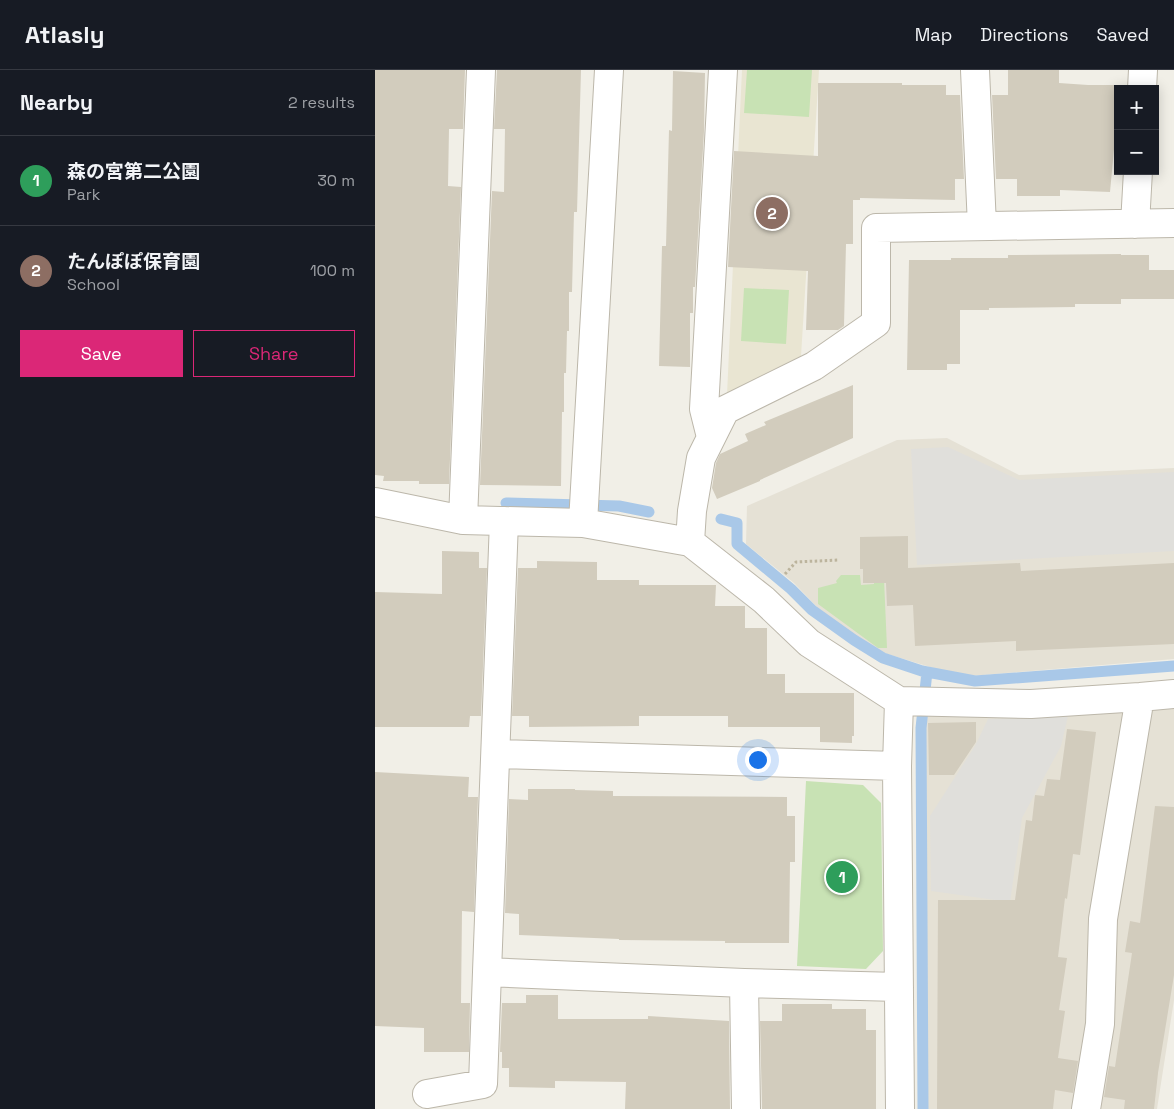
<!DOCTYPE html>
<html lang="en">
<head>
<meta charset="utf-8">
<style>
  body { margin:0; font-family:"Space Grotesk","Noto Sans JP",sans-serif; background:#242831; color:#f1f3f6 }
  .controls { position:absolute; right:15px; top:15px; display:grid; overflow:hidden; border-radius:0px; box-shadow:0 2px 12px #0003 }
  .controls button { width:45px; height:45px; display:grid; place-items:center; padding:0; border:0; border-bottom:1px solid #363941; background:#171b24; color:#f1f3f6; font:25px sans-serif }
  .you { position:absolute; left:382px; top:689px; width:18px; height:18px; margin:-12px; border:4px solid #fff; border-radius:50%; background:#1a73e8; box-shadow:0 0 0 8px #1a73e833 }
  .badge { display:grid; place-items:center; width:32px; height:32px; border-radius:50%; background:#db2777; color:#fff; font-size:16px; font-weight:700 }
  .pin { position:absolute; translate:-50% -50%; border:2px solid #fff; box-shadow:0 1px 5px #0006 }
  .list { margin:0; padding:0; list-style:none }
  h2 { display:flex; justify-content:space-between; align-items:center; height:65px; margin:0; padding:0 20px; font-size:21px }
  h2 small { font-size:16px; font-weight:400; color:#9ea1a6 }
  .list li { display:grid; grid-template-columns:32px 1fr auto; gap:15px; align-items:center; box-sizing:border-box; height:90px; padding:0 20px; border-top:1px solid #363941 }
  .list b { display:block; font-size:19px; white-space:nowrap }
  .list p { margin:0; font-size:16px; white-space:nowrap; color:#9ea1a6 }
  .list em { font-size:16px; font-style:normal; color:#9ea1a6 }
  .actions { display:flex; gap:10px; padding:15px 20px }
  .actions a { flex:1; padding:11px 0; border:1px solid #db2777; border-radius:0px; text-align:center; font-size:18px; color:#db2777 }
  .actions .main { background:#db2777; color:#fff }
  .map { position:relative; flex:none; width:799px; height:1039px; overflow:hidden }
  header { display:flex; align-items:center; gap:30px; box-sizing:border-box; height:70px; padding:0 25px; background:#171b24; border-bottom:1px solid #363941 }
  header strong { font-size:24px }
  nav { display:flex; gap:28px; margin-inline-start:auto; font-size:18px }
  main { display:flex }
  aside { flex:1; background:#171b24 }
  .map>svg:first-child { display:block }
  .residential { fill:#e5e1d5 }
  .education { fill:#e9e5d2 }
  .green { fill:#c8e2b4 }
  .parking { fill:#e0dfdb }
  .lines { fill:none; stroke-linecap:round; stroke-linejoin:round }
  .stream { stroke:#a9c8e8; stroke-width:11 }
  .building { fill:#d2ccbd }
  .minor-casing { stroke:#bcb7aa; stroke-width:30 }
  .path { stroke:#bcb49d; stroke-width:3; stroke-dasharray:2.5 2.5; stroke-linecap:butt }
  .minor { stroke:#fff; stroke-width:28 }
</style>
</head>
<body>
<header>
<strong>Atlasly</strong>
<nav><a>Map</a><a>Directions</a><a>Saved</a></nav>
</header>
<main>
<aside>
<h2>Nearby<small>2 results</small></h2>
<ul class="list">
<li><span class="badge" style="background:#2e9e5b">1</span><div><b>森の宮第二公園</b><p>Park</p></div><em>30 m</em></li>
<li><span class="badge" style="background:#8d6e63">2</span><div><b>たんぽぽ保育園</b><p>School</p></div><em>100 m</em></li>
</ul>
<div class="actions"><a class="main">Save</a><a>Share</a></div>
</aside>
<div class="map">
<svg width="799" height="1039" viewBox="0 0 799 1039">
  <rect width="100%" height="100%" fill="#f1efe7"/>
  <path class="residential" d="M 572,368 L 644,405 L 799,398 L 799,589 L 596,606 L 565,600 L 509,583 L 481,566 L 442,537 L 419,513 L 371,474 L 372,436 L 522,370 Z
    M 799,638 L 799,930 L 782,1039 L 552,1039 L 551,646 Z"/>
  <path class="education" d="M 367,0 L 444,0 L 426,286 L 405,299 L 352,325 Z"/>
  <path class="green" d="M 372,0 L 437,0 L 434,47 L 369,43 Z
    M 369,218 L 414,220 L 411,274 L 366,271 Z
    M 466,505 L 485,505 L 486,515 L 499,514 L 499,510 L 509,509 L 512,578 L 503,578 L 443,534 L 443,518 L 462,513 L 461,511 Z
    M 431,711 L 488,715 L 506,733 L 508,881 L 491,899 L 422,896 Z"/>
  <path class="parking" d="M 573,377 L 644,410 L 799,402 L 799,481 L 542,495 L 536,379 Z
    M 693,646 L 686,676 L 647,748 L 635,832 L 556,821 L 555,746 L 600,676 L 613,649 Z"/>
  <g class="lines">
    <path class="stream" d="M 131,433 L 244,436 L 274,442
      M 346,449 L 362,453 L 362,474 L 416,519 L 437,540 L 479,570 L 508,588 L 547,601 L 600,611 L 799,596
      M 548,1039 L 546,658 L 552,602"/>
  </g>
  <path class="building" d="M 0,0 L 90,0 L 88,59 L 74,59 L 73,116 L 86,117 L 74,414 L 44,414 L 44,411 L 8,411 L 9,406 L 0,405 Z
    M 122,0 L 206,0 L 202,142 L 199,142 L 197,222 L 194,222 L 194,261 L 192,261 L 191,303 L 189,303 L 189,342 L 187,342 L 186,416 L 105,415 L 117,121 L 129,122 L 130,59 L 119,59 Z
    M 633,0 L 684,0 L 684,13 L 713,15 L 742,15 L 742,47 L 735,122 L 685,120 L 685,126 L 642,126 L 642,109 L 621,109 L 617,25 L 633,25 Z
    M 298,1 L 330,3 L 329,61 L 320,217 L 318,217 L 318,243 L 315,243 L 315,297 L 284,296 L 287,176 L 291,176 L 294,60 L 297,61 Z
    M 443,13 L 527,13 L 527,15 L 571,15 L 571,25 L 585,25 L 589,109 L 580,109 L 580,130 L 485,128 L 485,130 L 478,130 L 478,174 L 471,174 L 469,256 L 463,260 L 431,260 L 433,201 L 353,197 L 359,81 L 443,86 Z
    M 746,184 L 746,185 L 774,185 L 774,200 L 799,200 L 799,229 L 746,229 L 746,234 L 700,234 L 700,237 L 614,238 L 614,240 L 585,240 L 585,294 L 572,294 L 572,300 L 532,300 L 534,190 L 576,190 L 576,188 L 633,188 L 633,185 Z
    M 478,315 L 478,368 L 385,410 L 385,411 L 342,429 L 337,418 L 341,393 L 345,384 L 373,371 L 370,364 L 391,355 L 389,352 Z
    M 533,466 L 533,498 L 645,493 L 646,501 L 799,493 L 799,574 L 641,581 L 641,571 L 540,576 L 538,535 L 512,536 L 511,513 L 488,513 L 488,499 L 485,499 L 485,467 Z
    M 67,481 L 104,482 L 104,498 L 112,498 L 106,646 L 95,646 L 94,657 L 0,657 L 0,522 L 67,524 Z
    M 162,491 L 222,492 L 222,510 L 264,510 L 264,515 L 341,515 L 340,536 L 370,536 L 370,558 L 392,558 L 392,604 L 410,604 L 410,623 L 479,623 L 479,666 L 477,666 L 477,673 L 445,672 L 445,657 L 353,657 L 353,646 L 264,646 L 264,656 L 154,657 L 154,646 L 137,646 L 143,498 L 162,498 Z
    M 601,652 L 601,672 L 579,705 L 554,705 L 553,653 Z
    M 692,659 L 721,662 L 705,785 L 698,784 L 692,829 L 690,828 L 683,887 L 692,888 L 684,940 L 690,941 L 683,988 L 703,991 L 698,1023 L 680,1020 L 678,1039 L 562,1039 L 563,830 L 640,830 L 651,750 L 657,751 L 660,725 L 669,726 L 672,709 L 685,710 Z
    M 0,702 L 94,707 L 93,727 L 103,727 L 99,842 L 87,841 L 86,933 L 95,933 L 94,982 L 49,982 L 49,958 L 0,956 Z
    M 153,719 L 200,719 L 200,720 L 238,721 L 238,726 L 412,727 L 412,746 L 420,746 L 420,792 L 415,792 L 414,873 L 350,873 L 350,871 L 244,870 L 244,869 L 144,865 L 144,844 L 130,843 L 134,729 L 153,730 Z
    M 780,736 L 799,737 L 799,905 L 783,1003 L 779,1039 L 749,1039 L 750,1030 L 729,1027 L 734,996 L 740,997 L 757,883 L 750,882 L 755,851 L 765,853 Z
    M 151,925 L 183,925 L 183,949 L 273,949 L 273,946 L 354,951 L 355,1039 L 250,1039 L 251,1012 L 180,1011 L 180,1018 L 134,1017 L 134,998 L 127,998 L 127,982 L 125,982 L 127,933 L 151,933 Z
    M 407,934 L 457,934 L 457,939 L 491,939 L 491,960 L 501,960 L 501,1039 L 387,1039 L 385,951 L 407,951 Z"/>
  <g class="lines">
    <defs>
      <path id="minor" d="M 600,0 L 607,156
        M 767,19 L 768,0
        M 760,154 L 763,101
        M 336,367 L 329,339 L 348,0
        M 0,432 L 88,450 L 208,453 L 315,472 L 389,530 L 434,573 L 524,631 L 656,634 L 765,627 L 799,624
        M 88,450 L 106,0
        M 129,451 L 112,902 L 369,913 L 524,917
        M 208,453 L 234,0
        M 315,472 L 317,441 L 326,388 L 350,340 L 439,296 L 501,253 L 501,158 L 799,153
        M 524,631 L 522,696 L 525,1039
        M 121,684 L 522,696
        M 369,913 L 371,1039
        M 52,1024 L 108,1014 L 112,902
        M 711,1039 L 725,954 L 728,849 L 765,627"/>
    </defs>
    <use href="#minor" class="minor-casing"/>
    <path class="path" d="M 410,504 L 421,492 L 464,490"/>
    <use href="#minor" class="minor"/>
  </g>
</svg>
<div class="controls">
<button>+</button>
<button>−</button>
</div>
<div class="you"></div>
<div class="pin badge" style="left:467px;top:807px;background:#2e9e5b">1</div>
<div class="pin badge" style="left:397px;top:143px;background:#8d6e63">2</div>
</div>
</main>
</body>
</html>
